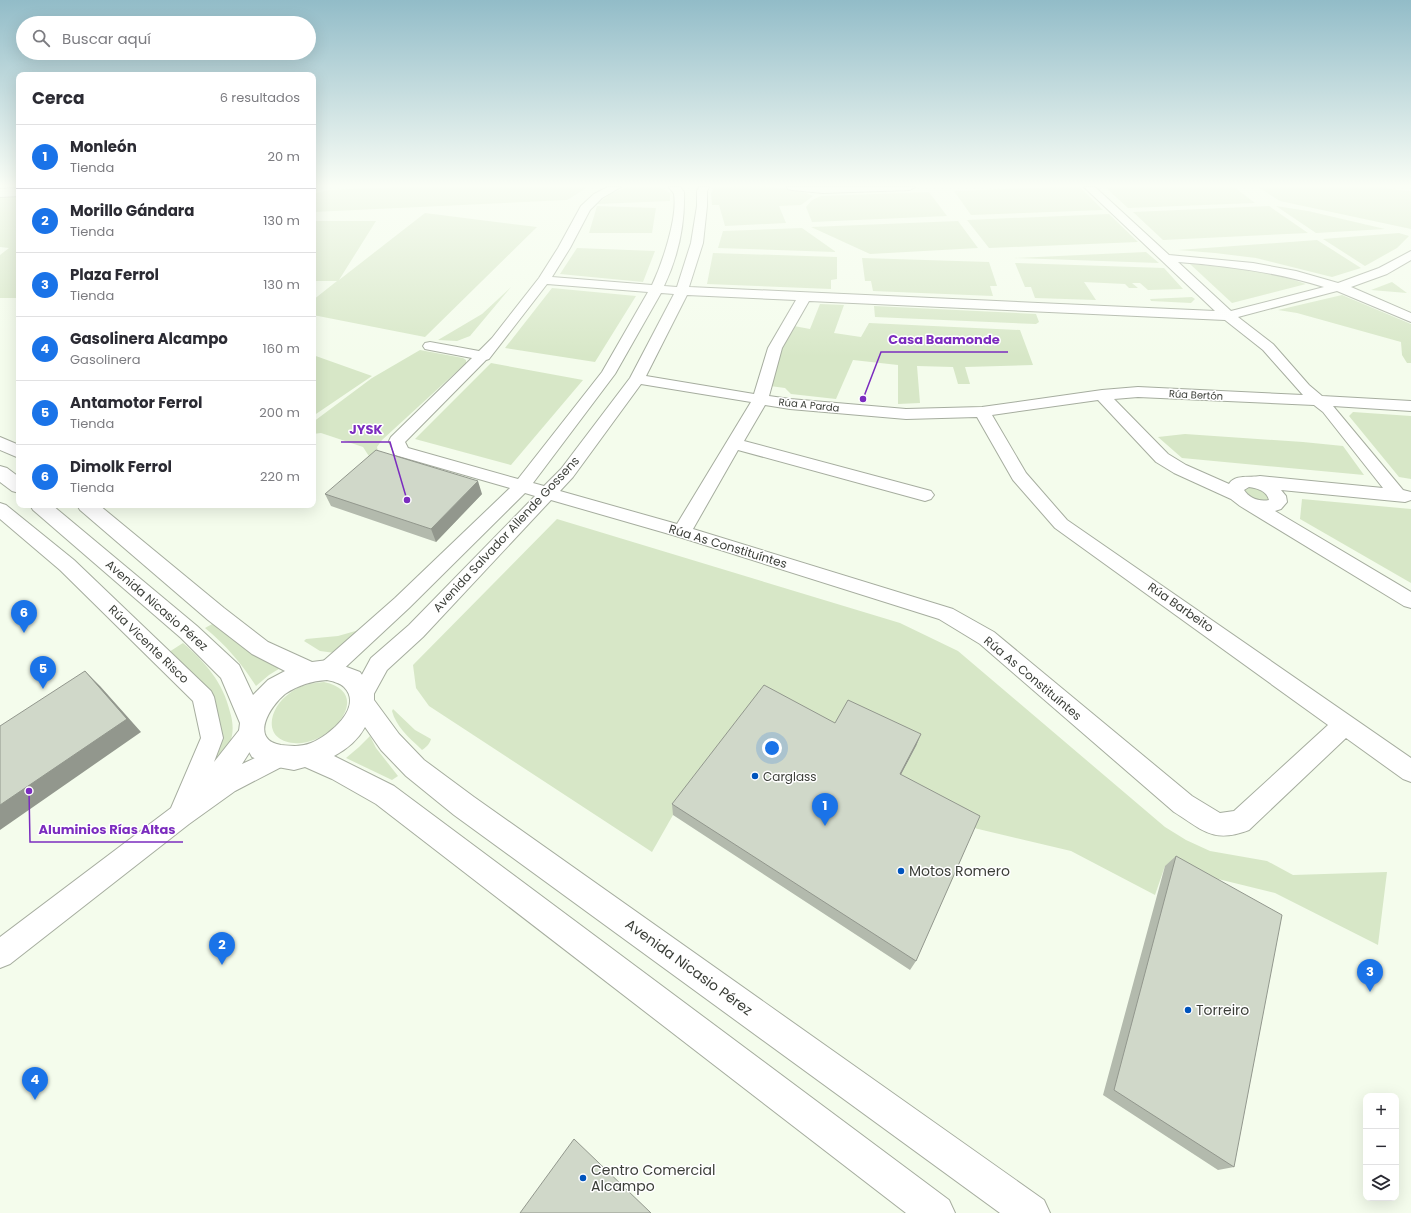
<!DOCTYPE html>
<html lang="es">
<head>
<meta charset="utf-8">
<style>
  body { margin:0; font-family:Poppins,sans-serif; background:#f2f2f3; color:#2b2b33 }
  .controls { position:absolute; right:12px; bottom:12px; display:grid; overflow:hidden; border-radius:8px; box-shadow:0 4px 16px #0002 }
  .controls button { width:36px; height:36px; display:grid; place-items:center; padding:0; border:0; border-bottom:1px solid #e1e1e2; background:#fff; color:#2b2b33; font:20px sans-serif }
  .you { position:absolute; left:772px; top:748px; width:14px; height:14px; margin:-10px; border:3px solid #fff; border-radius:50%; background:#1a73e8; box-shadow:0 0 0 6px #1a73e833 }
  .badge { display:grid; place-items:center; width:26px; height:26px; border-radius:50%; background:#1a73e8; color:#fff; font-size:13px; font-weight:700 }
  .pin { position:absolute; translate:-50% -33px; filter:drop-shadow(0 1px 2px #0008) }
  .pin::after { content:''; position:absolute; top:21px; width:14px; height:12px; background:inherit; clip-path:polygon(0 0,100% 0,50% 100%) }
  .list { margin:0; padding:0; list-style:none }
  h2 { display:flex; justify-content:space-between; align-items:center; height:52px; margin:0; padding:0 16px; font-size:17px }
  h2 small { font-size:13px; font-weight:400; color:#7c7c81 }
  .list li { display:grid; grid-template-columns:26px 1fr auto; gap:12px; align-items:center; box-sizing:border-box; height:64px; padding:0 16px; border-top:1px solid #e1e1e2 }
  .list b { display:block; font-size:15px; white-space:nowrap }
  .list p { margin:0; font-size:13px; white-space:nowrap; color:#7c7c81 }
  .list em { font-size:13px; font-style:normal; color:#7c7c81 }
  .icon { flex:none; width:22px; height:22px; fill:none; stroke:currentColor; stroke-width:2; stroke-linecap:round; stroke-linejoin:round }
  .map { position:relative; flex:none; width:1411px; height:1213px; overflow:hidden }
  .search { position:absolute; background:#fff; box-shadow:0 4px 16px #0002; left:16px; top:16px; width:300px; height:44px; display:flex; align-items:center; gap:10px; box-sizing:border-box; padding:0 14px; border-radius:22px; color:#7c7c81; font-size:15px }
  .panel { position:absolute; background:#fff; box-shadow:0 4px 16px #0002; left:16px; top:72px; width:300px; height:436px; border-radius:8px }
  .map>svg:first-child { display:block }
  .green { fill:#d7e7c7 }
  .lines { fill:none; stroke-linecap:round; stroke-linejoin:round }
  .minor-casing { stroke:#a6ad9f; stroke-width:2 }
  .trunk-casing { stroke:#a6ad9f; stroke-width:2 }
  .minor { fill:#fff; fill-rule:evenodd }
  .trunk { fill:#fff; fill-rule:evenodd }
  .wall { fill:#b3baad }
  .shaded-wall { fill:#92978d }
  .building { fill:#d0d8c9; stroke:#92978d }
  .poi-dot { fill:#0054bd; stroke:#fff; stroke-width:1.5 }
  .labels { text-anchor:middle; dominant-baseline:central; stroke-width:3; stroke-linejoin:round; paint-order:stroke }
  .far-street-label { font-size:10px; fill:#3b3e38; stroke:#fff }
  .street-label { font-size:12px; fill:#3b3e38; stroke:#fff }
  .poi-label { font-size:12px; fill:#3b3e38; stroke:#fff; text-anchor:start }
  .near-poi-label { font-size:14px; fill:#3b3e38; stroke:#fff; text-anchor:start }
  .near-street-label { font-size:14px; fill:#3b3e38; stroke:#fff }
  .leader { fill:none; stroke:#7b2cbf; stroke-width:1.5 }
  .callout-dot { fill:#7b2cbf; stroke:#fff; stroke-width:1.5 }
  .callout-label { font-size:13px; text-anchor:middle; font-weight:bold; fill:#7b2cbf; stroke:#fff; stroke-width:3; stroke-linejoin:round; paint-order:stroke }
</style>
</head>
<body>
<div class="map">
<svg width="1411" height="1213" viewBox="0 0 1411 1213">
  <rect width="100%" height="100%" fill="#f4fcec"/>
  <path class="green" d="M 395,187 L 588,187 L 567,200 L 313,212 L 313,194 L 328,190 Z
    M 627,187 L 660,187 L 670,193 L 670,201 L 597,204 L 610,194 Z
    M 715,187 C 745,187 784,183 813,196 L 801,205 L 779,206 L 786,223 L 725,226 L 719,205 L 712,205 L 711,193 Z
    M 1054,187 L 1080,187 L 1103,210 L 971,215 L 954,191 Z
    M 1105,187 L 1234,187 L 1255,203 L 1128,208 Z
    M 1258,187 L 1386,187 L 1389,189 L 1411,191 L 1411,229 L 1280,201 Z
    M 929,192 L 947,216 L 812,222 L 806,207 L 812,200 L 821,196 Z
    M 19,195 L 19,298 L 0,298 L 0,255 L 9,248 L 0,247 L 0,196 Z
    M 597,206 L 656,208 L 652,233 L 589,233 Z
    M 1269,206 L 1308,233 L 1163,240 L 1133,212 Z
    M 1276,206 L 1308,211 L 1385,229 L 1316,233 Z
    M 425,213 L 537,227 L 425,337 L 313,315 L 313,300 L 337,281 L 313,281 L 313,221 L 376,221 L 339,280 Z
    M 1109,214 L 1138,242 L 989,248 L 967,220 Z
    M 958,221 L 978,248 L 870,254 L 811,227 Z
    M 802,228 L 836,252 L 718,248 L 723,231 Z
    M 1399,233 L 1409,236 L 1397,248 L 1365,266 L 1323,239 Z
    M 1317,240 L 1361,268 L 1332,277 L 1256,258 L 1215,253 L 1178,250 Z
    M 577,248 L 655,251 L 643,282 L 560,274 Z
    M 1146,252 L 1159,263 L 1014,258 Z
    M 713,253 L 837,257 L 837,279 L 831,280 L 831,289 L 707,284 Z
    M 862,258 L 989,262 L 997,286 L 990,286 L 993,296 L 873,291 L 871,281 L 865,281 Z
    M 1015,263 L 1164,268 L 1183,289 L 1148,290 L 1140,283 L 1132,283 L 1138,288 L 1129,288 L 1125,284 L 1084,282 L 1096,300 L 1035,298 L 1031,287 L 1025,287 Z
    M 1190,264 C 1229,267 1269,271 1306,284 L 1232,303 Z
    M 1392,282 L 1407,293 L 1371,290 Z
    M 511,287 L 470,336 L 457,341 L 438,340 L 482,314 Z
    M 552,288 L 636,296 L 595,362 L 505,348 Z
    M 1342,295 L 1411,324 L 1411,363 L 1407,363 L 1402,355 L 1401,342 L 1297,313 L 1278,310 Z
    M 1192,297 L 1195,299 L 1191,303 L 1151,301 L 1150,299 Z
    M 820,304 L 844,305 L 834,333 L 861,337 L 869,323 L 1020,330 L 1033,365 L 965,367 L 970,384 L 958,384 L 953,367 L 917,366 L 920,403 L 898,404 L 898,365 L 853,360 L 836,399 L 791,394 L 785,388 L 770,386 L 779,349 L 794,326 L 810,329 Z
    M 874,306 L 1036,314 L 1039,322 L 1036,324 L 875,317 Z
    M 420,350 L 463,358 L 466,360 L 466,363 L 382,440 L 377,447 L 378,451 L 374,464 L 363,447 L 321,433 L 313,434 L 313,422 L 372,378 Z
    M 313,355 L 372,376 L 313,416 Z
    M 491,363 L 583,380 L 511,465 L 415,439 Z
    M 1353,412 L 1411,416 L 1411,479 L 1399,477 L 1349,416 Z
    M 1185,434 L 1303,442 L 1343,446 L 1364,475 L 1182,458 L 1158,437 Z
    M 1242,485 L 1263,488 L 1272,500 L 1256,504 L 1240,487 Z
    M 1302,499 L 1411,509 L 1411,583 L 1300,519 Z
    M 557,519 L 900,623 L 958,651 L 1165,827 L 1186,840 L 1210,851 L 1267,861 L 1293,875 L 1387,872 L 1378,945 L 1275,893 L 1165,866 L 1155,895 L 1071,851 L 974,828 L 895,786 L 916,746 L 832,736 L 673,815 L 652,852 L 429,706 L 416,688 L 413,665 Z
    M 214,623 L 260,658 L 282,667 L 269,675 L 256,686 C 242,664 226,645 205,628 Z
    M 359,630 L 335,653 L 320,651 L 304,641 L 306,639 L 338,636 Z
    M 183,643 C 205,662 223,682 230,712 C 233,721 234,733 230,742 C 225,753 213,767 205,777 C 209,762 216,745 218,729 C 221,694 192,675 169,652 Z
    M 324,682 C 376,693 329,747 294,743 C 261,740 269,707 290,693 C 300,685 312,683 324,682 Z
    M 393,709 L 415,730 L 431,739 C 430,744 425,748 422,750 L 420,748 C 408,737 396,726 392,711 Z
    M 370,736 L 376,748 L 398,776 L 392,780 L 346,758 L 359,747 Z"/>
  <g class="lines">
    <defs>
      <path id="minor" d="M 608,187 L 621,187 L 602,198 L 590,210 L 570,248 L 552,277 L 652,285 C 662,264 678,217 674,194 C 673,192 670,189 669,187 L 680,187 L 684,192 C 685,224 678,257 664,286 L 677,287 L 691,243 L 697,206 L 697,191 L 699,187 L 709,187 L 707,191 L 707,206 L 703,243 L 689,287 L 1215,311 L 1084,187 L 1095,187 L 1169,255 L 1253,263 L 1296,271 L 1338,283 L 1379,268 L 1411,251 L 1411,260 L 1387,274 L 1351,287 L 1411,313 L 1411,322 L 1337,291 L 1238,317 L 1273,344 L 1309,385 L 1322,396 L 1411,401 L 1411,411 L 1333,406 L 1403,490 L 1411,492 L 1411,500 L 1405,502 L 1281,490 L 1286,496 L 1287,502 L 1281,509 L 1275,511 L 1411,592 L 1411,608 L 1404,606 L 1240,506 L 1231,499 L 1174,473 L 1156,462 L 1098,400 L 992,415 L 1026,473 L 1067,520 L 1411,758 L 1411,782 L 1403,779 L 1346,738 L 1249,830 C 1213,844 1203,830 1174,812 L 980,644 L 939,619 L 676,536 L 551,500 L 423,637 L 387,670 L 370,701 L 362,704 L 354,701 L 351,695 L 371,658 L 409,625 L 535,496 L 525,493 L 409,608 L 336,676 L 328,679 L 320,676 L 317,670 L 320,664 L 395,598 L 510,488 L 395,455 L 389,441 L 391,437 L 472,358 L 430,350 L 425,349 L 423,346 L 425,343 L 430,342 L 479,351 L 492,338 L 539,278 L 558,248 L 581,206 L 594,194 ZM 1178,262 C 1227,266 1276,272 1324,287 L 1231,311 ZM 547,284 L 648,292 L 602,372 L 518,479 L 408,448 L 405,442 L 486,360 L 489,359 ZM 661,293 L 674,294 L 630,378 L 561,469 L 544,486 L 533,483 L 615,374 ZM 687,295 L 796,300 L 768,348 L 754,394 L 646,376 ZM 809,301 L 1225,320 L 1263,350 L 1303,395 L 1138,387 L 1102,390 L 982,407 L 906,409 L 790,399 L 769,396 L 782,348 ZM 641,384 L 751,402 L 677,524 L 560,491 L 573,477 ZM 1138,397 L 1314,405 L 1323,412 L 1383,488 L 1260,476 C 1250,478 1235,474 1229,484 L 1186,465 L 1168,454 L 1114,399 ZM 765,405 L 790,409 L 906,419 L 977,417 L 1013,480 L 1055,528 L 1328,725 L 1234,811 L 1220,813 L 1192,796 L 994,632 L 953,609 L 693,529 L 738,450 L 925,501 L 931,499 L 934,495 L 931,491 L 744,441 ZM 1249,487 C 1257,488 1267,491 1269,500 C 1259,502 1249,498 1244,490 Z
        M 787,187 L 915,187 L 910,190 L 823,193 L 792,190 L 788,189 Z
        M 0,503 L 6,505 L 74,560 L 211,691 L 214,697 L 223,738 L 214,762 L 244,724 L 252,721 L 260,724 L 263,731 L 242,764 L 279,747 L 287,750 L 291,757 L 287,764 L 235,791 L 189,824 L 10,964 L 0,968 L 0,937 L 171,808 L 201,738 L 193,701 L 60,570 L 0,519 Z"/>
      <path id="trunk" d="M 19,188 L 19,196 L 0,197 L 0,189 Z
        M 0,437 L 19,445 L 19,458 L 0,450 Z
        M 0,466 L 7,468 L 19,477 L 19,493 L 12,491 L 0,482 Z
        M 30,505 L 52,505 L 197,626 L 239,665 L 253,695 L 268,680 L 285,671 L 252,654 L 208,620 L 80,510 L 77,505 L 99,505 L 224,608 L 268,642 L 312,662 L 328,660 L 360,672 L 374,692 L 374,700 L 399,734 L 424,760 L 474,797 L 1044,1200 L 1050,1213 L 1000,1213 L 454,815 L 406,776 L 381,750 L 365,727 C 358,740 347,749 334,756 L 394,786 L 949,1200 L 955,1213 L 906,1213 L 376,804 L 332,779 L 305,767 L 294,770 L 272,766 L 252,757 L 242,739 L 239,731 L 240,723 L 221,678 L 181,638 L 33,510 ZM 327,680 C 332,681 340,683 344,687 C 364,707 329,736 311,743 C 301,747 291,746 281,745 C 249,740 270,706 285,694 C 298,685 312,681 327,680 Z"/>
    </defs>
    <use href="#minor" class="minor-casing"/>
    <use href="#trunk" class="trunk-casing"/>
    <use href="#minor" class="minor"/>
    <use href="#trunk" class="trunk"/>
  </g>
  <path class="wall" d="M 325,494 L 482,494 L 436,542 L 331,506 Z
    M 835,723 L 921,734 L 916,746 L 901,774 L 916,961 L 910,970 L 673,815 L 672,804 Z
    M 1176,856 L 1234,1167 L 1218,1170 L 1103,1095 L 1165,866 Z"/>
  <path class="shaded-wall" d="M 478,481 L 482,494 L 436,542 L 431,529 Z
    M 85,671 L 100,686 L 141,732 L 0,830 L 0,805 Z
    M 921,734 L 916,746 L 895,786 L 900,774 Z"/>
  <path class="building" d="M 376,450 L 478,481 L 431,529 L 325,494 Z
    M 85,671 L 127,719 L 0,805 L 0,726 Z
    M 764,685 L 835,723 L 848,700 L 921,734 L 900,774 L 980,816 L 916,961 L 672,804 Z
    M 1176,856 L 1282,915 L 1234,1167 L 1114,1090 Z
    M 574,1139 L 651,1213 L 520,1213 Z"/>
  <linearGradient id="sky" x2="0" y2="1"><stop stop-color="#92bcc8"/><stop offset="0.52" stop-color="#fafef6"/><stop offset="1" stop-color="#fafef6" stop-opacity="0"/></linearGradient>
  <rect width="1411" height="357" fill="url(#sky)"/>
  <g class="poi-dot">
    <circle cx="755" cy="776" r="4"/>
    <circle cx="901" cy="871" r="4"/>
    <circle cx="1188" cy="1010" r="4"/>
    <circle cx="583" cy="1178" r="4"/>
  </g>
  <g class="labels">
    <g class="far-street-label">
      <text transform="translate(1196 395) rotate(3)">Rúa Bertón</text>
      <text transform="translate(809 405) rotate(6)">Rúa A Parda</text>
    </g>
    <g class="street-label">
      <text transform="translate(506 534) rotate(-47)">Avenida Salvador Allende Gossens</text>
      <text transform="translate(728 546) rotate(17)">Rúa As Constituíntes</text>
      <text transform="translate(157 605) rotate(41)">Avenida Nicasio Pérez</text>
      <text transform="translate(1181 607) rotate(35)">Rúa Barbeito</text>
      <text transform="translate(149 644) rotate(44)">Rúa Vicente Risco</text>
      <text transform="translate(1033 678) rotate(40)">Rúa As Constituíntes</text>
    </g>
    <g class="poi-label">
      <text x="763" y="776">Carglass</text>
    </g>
    <g class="near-poi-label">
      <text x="909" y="871">Motos Romero</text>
      <text x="1196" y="1010">Torreiro</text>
      <text x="591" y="1170">Centro Comercial<tspan x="591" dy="16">Alcampo</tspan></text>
    </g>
    <g class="near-street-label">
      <text transform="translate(689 967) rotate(36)">Avenida Nicasio Pérez</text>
    </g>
  </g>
  <path class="leader" d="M863 399L881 352H1008M407 500L390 442H341M29 791L30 842H183"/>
  <g class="callout-dot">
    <circle cx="863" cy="399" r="4"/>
    <circle cx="407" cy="500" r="4"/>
    <circle cx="29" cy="791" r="4"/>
  </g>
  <g class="callout-label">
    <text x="944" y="344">Casa Baamonde</text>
    <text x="366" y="434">JYSK</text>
    <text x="107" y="834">Aluminios Rías Altas</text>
  </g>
</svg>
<div class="controls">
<button>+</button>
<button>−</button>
<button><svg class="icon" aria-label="layers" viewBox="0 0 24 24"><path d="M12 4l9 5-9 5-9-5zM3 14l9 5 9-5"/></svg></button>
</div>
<div class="you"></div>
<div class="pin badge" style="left:825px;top:826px">1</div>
<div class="pin badge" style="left:222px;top:965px">2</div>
<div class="pin badge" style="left:1370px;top:992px">3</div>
<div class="pin badge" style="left:35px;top:1100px">4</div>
<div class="pin badge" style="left:43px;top:689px">5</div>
<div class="pin badge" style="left:24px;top:633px">6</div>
<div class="search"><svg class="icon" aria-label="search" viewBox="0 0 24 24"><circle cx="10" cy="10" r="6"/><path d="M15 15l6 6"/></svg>Buscar aquí</div>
<section class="panel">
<h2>Cerca<small>6 resultados</small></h2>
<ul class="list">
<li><span class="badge">1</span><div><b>Monleón</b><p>Tienda</p></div><em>20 m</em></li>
<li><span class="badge">2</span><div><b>Morillo Gándara</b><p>Tienda</p></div><em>130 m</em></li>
<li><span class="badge">3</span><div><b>Plaza Ferrol</b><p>Tienda</p></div><em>130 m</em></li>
<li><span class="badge">4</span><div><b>Gasolinera Alcampo</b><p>Gasolinera</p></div><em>160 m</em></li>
<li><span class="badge">5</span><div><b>Antamotor Ferrol</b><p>Tienda</p></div><em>200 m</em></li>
<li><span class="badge">6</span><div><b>Dimolk Ferrol</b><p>Tienda</p></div><em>220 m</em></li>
</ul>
</section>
</div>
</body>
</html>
